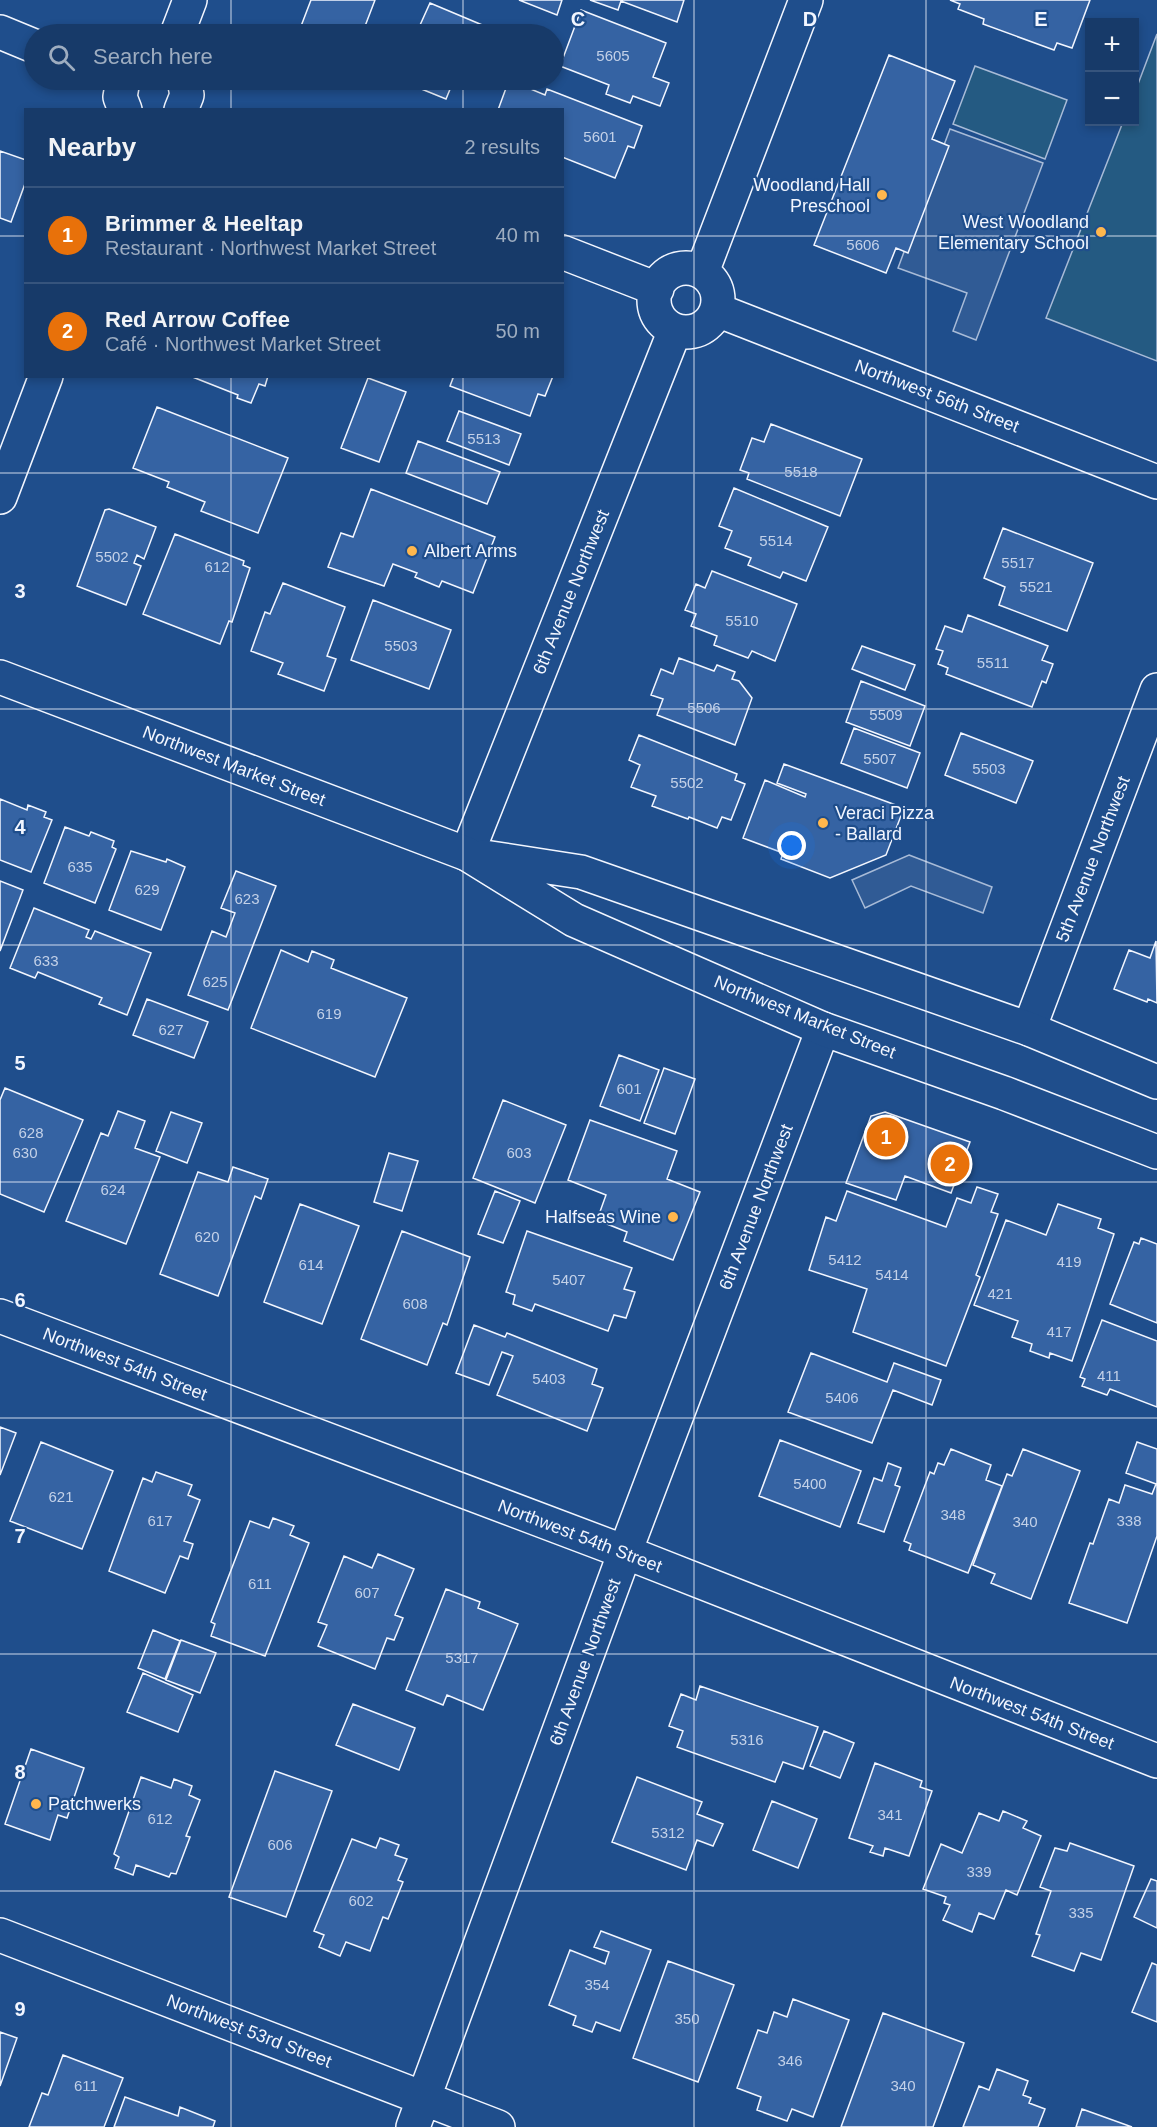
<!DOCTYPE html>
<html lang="en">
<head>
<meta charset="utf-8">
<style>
  body { margin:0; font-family:Arial,sans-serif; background:#20416f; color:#f1f3f6 }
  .controls { position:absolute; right:18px; top:18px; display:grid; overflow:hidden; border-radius:0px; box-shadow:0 3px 9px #0003 }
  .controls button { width:54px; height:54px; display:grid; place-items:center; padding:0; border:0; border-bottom:2px solid #36547d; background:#173a69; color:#f1f3f6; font:30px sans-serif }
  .you { position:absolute; left:792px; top:846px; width:21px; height:21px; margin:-15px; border:4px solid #fff; border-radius:50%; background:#1a73e8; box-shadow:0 0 0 9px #1a73e833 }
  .badge { display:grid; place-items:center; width:39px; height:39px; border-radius:50%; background:#ea580c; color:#fff; font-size:20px; font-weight:700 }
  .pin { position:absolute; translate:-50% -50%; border:3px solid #fff; box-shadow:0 2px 6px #0006 }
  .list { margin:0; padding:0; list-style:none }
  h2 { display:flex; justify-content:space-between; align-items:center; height:78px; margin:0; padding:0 24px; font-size:26px }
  h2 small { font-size:20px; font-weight:400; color:#9eadc0 }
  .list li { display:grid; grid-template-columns:39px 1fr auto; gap:18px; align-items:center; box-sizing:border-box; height:96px; padding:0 24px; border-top:2px solid #36547d }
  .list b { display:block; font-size:22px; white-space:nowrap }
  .list p { margin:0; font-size:20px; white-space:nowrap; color:#9eadc0 }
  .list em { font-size:20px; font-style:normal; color:#9eadc0 }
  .icon { flex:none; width:33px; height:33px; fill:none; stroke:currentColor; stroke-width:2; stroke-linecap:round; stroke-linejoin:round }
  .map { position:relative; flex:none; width:1157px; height:2127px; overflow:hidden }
  .search { position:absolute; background:#173a69; box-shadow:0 3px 9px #0003; left:24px; top:24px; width:540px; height:66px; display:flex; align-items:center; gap:15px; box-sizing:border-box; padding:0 21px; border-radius:33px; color:#9eadc0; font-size:22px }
  .panel { position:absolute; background:#173a69; box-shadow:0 3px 9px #0003; left:24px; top:108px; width:540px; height:270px; border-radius:0px }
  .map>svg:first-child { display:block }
  .green { fill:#245a82; stroke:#a8bbd7; stroke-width:1.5 }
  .parking { fill:#305b95; stroke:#a8bbd7; stroke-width:1.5 }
  .building { fill:#3563a3; stroke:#f2f6ff; stroke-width:1.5 }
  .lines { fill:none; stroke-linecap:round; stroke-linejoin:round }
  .minor-casing { stroke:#f2f6ff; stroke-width:36 }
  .secondary-casing { stroke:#f2f6ff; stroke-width:36 }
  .minor { stroke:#1f4e8c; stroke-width:33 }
  .secondary { stroke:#1f4e8c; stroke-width:33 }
  .grid { fill:none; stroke:#f2f6ff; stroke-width:1.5; stroke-opacity:0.55 }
  .poi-dot { fill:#ffb74d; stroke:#1f4e8c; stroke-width:2 }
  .labels { text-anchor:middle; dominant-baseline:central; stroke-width:4.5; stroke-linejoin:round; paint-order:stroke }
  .number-label { font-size:15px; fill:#c3d1e8 }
  .poi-label { font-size:18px; fill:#f2f6ff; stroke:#1f4e8c; text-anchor:end }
  .street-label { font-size:18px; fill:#f2f6ff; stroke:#1f4e8c }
  .grid-label { font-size:20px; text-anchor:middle; font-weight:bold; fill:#f2f6ff; stroke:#1f4e8c; stroke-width:4.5; stroke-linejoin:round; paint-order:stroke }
</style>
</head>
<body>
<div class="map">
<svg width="1157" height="2127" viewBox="0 0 1157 2127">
  <rect width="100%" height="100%" fill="#1f4e8c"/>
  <path class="green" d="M 1157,34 L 1157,361 L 1046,318 L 1123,122 L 1134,122 L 1135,92 Z
    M 975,66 L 1067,100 L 1045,159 L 953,124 Z"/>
  <path class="parking" d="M 950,129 L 1043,163 L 976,340 L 953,331 L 967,293 L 898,268 Z
    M 909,855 L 992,887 L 983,913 L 911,886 L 865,908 L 852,880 Z"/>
  <path class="building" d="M 311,0 L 375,0 L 362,34 L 298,34 Z
    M 519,0 L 562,0 L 557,15 Z
    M 590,0 L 684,0 L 677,22 L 621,1 L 618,10 Z
    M 950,0 L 1090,0 L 1072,48 L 1057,43 L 1054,50 L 983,24 L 984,19 L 958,9 L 960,4 Z
    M 430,3 L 487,27 L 484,34 L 416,34 Z
    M 581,10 L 666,43 L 653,77 L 669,83 L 660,106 L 633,96 L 630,103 L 606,94 L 609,85 L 560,66 Z
    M 889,55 L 955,81 L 932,139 L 949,146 L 908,253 L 896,248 L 886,273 L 814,245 Z
    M 416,80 L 465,80 L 462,86 L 453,82 L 446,99 L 414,86 Z
    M 509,80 L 545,95 L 547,89 L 642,126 L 634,148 L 628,146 L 615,178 L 562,157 L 562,110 L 498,110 Z
    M 0,151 L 26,160 L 26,181 L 11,222 L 0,218 Z
    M 190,376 L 268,376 L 265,386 L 259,384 L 251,403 L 237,398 L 238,395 Z
    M 449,376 L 553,376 L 545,396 L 538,394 L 530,416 L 450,386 L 453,378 Z
    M 368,378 L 406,392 L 379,462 L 341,448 Z
    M 157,407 L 288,458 L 258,533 L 201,511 L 205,502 L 167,487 L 169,482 L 133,468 Z
    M 459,411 L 521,434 L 509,465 L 447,441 Z
    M 771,424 L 862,459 L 840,516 L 747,479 L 749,473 L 740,470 L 752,438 L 764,442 Z
    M 418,441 L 500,472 L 487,504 L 406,473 Z
    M 734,488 L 828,527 L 806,581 L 783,572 L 780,578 L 748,565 L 751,558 L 725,548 L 732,531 L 719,526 Z
    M 371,489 L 495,537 L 473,593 L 442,581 L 439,587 L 415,577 L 417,573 L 393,564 L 384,586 L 328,567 L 341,533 L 353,537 Z
    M 109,509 L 156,527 L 144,559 L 137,555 L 134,563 L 141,566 L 126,605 L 77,586 L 105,510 Z
    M 1003,528 L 1093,563 L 1067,631 L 999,605 L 1005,587 L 984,578 Z
    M 175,534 L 244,561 L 243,565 L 250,568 L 232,622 L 229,621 L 220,644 L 143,614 Z
    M 712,571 L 797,604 L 775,661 L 752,651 L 748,658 L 714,645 L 717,636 L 691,626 L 696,614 L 685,610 L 696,584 L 705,588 Z
    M 283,583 L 345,607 L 327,656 L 336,659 L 324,691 L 278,674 L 283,663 L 251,651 L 265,612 L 270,614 Z
    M 373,600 L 451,630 L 429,689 L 351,660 Z
    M 968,615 L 1048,646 L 1042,660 L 1053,664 L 1046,683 L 1042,681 L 1032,707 L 946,674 L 948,668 L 938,664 L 943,651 L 936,649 L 945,626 L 962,632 Z
    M 862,646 L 915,665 L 905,690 L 852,669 Z
    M 679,658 L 714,671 L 717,665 L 735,672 L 732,679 L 739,681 L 752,698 L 735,745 L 657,715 L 663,699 L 651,695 L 661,669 L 673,674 Z
    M 861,681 L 925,706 L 910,746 L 846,722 Z
    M 854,728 L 920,753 L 907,788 L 841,763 Z
    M 961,733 L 1033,761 L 1016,803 L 945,775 Z
    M 639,735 L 737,774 L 735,780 L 745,784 L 731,820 L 722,817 L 717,828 L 689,817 L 688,819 L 652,806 L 656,796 L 631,787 L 640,765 L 629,760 Z
    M 784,764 L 904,808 L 886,855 L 830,878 L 781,859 L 783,853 L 743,838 L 765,780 L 805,797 L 806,794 L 777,783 Z
    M 0,799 L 27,810 L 28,805 L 46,812 L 44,817 L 52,820 L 31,872 L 0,860 Z
    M 65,827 L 89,836 L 91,832 L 114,841 L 112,847 L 116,849 L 95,903 L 44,883 Z
    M 131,851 L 166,862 L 167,859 L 185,867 L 161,930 L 109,910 Z
    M 236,871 L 276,886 L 228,1010 L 188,995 L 212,931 L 226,937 L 235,913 L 221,908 Z
    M 0,881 L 23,890 L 0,951 Z
    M 34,908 L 89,930 L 86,937 L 91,939 L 95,931 L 151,953 L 127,1015 L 99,1004 L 102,998 L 38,972 L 35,978 L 10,968 Z
    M 1156,941 L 1157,1003 L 1148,999 L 1147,1002 L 1114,989 L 1129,950 L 1150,958 Z
    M 281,950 L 308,962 L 312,951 L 334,960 L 331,968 L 407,998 L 375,1077 L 251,1028 Z
    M 147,999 L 208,1022 L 194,1058 L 133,1035 Z
    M 619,1055 L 659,1070 L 640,1121 L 600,1106 Z
    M 664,1068 L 695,1079 L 675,1134 L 644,1123 Z
    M 5,1088 L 83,1120 L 44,1212 L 0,1194 L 0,1100 Z
    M 503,1100 L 566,1125 L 535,1203 L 473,1178 Z
    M 118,1111 L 145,1121 L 135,1148 L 160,1157 L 126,1244 L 66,1221 L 101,1133 L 108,1136 Z
    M 171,1112 L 202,1123 L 187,1163 L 156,1151 Z
    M 885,1112 L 970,1142 L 951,1193 L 905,1176 L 896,1200 L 846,1183 L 871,1116 Z
    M 590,1120 L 677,1151 L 667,1179 L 700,1192 L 673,1260 L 624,1241 L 627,1232 L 597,1220 L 606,1195 L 568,1180 Z
    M 389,1153 L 418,1161 L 402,1211 L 374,1202 Z
    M 233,1167 L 268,1179 L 261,1199 L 255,1196 L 218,1296 L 160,1274 L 198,1172 L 228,1182 Z
    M 977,1187 L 998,1194 L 991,1212 L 998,1214 L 976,1275 L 980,1277 L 946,1366 L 853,1332 L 867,1289 L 809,1270 L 826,1217 L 836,1221 L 847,1191 L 946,1227 L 957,1198 L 971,1203 Z
    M 495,1191 L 520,1201 L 503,1243 L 478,1234 Z
    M 300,1204 L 359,1226 L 322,1324 L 264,1302 Z
    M 1058,1204 L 1101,1219 L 1098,1228 L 1114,1234 L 1072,1361 L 1050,1353 L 1049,1358 L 1030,1351 L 1032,1344 L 1012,1337 L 1018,1321 L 974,1305 L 1006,1220 L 1046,1235 Z
    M 402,1231 L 470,1257 L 447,1325 L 443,1323 L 427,1365 L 361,1339 Z
    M 527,1231 L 632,1268 L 624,1289 L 635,1292 L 626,1318 L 614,1315 L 608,1331 L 535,1304 L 532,1311 L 513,1304 L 515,1295 L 506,1292 Z
    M 1141,1238 L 1157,1244 L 1157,1323 L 1110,1304 L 1134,1242 L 1139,1244 Z
    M 1102,1320 L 1157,1341 L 1157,1407 L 1110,1389 L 1107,1395 L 1082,1386 L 1085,1379 L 1080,1377 Z
    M 474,1325 L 505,1337 L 507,1333 L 597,1369 L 592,1384 L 603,1388 L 587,1431 L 497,1395 L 513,1356 L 502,1352 L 489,1385 L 456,1373 Z
    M 811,1353 L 887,1382 L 894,1363 L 941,1380 L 932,1405 L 893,1390 L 872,1443 L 788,1412 Z
    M 0,1427 L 16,1433 L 0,1475 Z
    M 780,1440 L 861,1471 L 840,1527 L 759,1496 Z
    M 41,1442 L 113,1471 L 82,1549 L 10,1521 Z
    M 1137,1442 L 1157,1449 L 1157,1536 L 1127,1623 L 1069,1603 L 1090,1543 L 1093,1544 L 1109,1499 L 1119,1503 L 1125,1485 L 1152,1494 L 1156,1484 L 1126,1473 Z
    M 951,1449 L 991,1465 L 986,1480 L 1002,1486 L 968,1573 L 909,1550 L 911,1544 L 904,1541 L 930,1472 L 934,1474 L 938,1463 L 944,1465 Z
    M 1023,1449 L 1080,1471 L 1031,1599 L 991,1583 L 995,1574 L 973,1565 L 1007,1474 L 1012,1476 Z
    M 888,1463 L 901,1468 L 895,1485 L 900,1487 L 884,1532 L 858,1523 L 874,1478 L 882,1481 Z
    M 156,1472 L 192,1485 L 188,1495 L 200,1500 L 184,1541 L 193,1544 L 188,1559 L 180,1556 L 165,1593 L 109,1571 L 143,1478 L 152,1482 Z
    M 273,1518 L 294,1526 L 290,1535 L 309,1543 L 265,1656 L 211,1636 L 215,1624 L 211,1622 L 250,1521 L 269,1528 Z
    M 378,1554 L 414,1569 L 395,1615 L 403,1618 L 394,1640 L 387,1638 L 375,1669 L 318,1646 L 327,1625 L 318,1622 L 344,1556 L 372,1568 Z
    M 446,1589 L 480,1602 L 478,1608 L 518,1624 L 483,1710 L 447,1695 L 443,1705 L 406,1690 Z
    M 153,1630 L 180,1641 L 165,1679 L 138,1668 Z
    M 181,1640 L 216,1653 L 200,1693 L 166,1680 Z
    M 143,1673 L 193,1695 L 178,1732 L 127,1712 Z
    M 700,1686 L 818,1727 L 803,1769 L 783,1762 L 775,1782 L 677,1747 L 683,1731 L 669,1726 L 681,1694 L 696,1700 Z
    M 353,1704 L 415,1728 L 399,1770 L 336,1745 Z
    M 824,1731 L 854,1743 L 840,1778 L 810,1766 Z
    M 31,1749 L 84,1768 L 67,1818 L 58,1815 L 50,1840 L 5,1824 Z
    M 875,1763 L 922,1781 L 920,1787 L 932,1791 L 909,1856 L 885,1848 L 883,1856 L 870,1852 L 873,1846 L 849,1838 Z
    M 275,1771 L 332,1791 L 286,1917 L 229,1897 Z
    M 141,1777 L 171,1788 L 174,1779 L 192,1786 L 189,1795 L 200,1800 L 186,1836 L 190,1837 L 176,1874 L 171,1873 L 169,1877 L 136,1865 L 133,1875 L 115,1868 L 119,1857 L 114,1854 Z
    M 637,1777 L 702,1802 L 697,1814 L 723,1824 L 713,1846 L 697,1840 L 686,1870 L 612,1842 Z
    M 772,1801 L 817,1819 L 798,1868 L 753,1850 Z
    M 1003,1811 L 1027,1821 L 1023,1828 L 1041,1836 L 1017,1895 L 1006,1890 L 994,1919 L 979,1913 L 972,1932 L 943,1920 L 950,1905 L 944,1903 L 946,1897 L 923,1889 L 941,1844 L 962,1853 L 979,1813 L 999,1821 Z
    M 380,1838 L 399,1845 L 395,1855 L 407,1859 L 398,1880 L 403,1882 L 388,1919 L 383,1917 L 370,1951 L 346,1942 L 340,1956 L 319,1947 L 324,1935 L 314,1931 L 352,1839 L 376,1848 Z
    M 1070,1843 L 1134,1866 L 1101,1960 L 1081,1953 L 1074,1971 L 1032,1956 L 1040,1935 L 1036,1934 L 1051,1891 L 1040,1887 L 1055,1848 L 1067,1851 Z
    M 1151,1879 L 1157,1881 L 1157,1928 L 1134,1917 Z
    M 601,1931 L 651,1950 L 620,2031 L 596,2022 L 592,2032 L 573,2025 L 576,2016 L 549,2005 L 570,1950 L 605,1964 L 609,1952 L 594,1947 Z
    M 668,1961 L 734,1985 L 698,2082 L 633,2058 Z
    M 1152,1963 L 1157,1965 L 1157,2022 L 1132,2012 Z
    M 793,1999 L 849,2020 L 813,2117 L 792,2109 L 787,2121 L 757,2110 L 761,2097 L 737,2088 L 758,2030 L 767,2033 L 774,2012 L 787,2017 Z
    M 883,2013 L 964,2043 L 933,2127 L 841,2127 Z
    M 0,2032 L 17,2038 L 0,2086 Z
    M 63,2055 L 123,2078 L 104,2127 L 29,2127 L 42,2093 L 48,2095 Z
    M 997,2069 L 1028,2081 L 1023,2095 L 1031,2098 L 1029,2103 L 1045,2109 L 1038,2127 L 963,2127 L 979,2086 L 989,2090 Z
    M 125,2097 L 178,2116 L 180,2107 L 215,2121 L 213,2127 L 114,2127 Z
    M 1082,2109 L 1132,2127 L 1076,2127 Z"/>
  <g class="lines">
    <defs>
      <path id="minor" d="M 0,32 L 34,46
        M 177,34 L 190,0
        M 123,80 L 120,97 L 125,110
        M 181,110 L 187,95 L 184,80
        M 562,252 L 657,289
        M654 300a32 32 0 1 1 64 0a32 32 0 1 1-64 0Z
        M 702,272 L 806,0
        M 717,310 L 1157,482
        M 0,497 L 46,376
        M 467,854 L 675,330
        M 1029,1029 L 1157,690
        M 0,1316 L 625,1552 L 1157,1761
        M 0,1935 L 498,2127
        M 413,2127 L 625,1552 L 823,1029"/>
      <path id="secondary" d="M 0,677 L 467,854 L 574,920 L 823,1029 L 1004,1093 L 1157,1152
        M 484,857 L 581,872 L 1029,1029 L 1157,1082"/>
    </defs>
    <use href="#minor" class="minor-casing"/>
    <use href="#secondary" class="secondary-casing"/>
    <use href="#minor" class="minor"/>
    <use href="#secondary" class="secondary"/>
  </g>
  <path class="grid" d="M 231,0 L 231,34M 463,0 L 463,34M 694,0 L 694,2127M 926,0 L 926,2127M 231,80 L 231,110M 463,80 L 463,110M 0,236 L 26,236M 562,236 L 1157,236M 231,376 L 231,2127M 463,376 L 463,2127M 0,473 L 1157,473M 0,709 L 1157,709M 0,945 L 1157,945M 0,1182 L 1157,1182M 0,1418 L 1157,1418M 0,1654 L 1157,1654M 0,1891 L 1157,1891"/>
  <g class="poi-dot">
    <circle cx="882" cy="195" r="6"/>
    <circle cx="1101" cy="232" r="6"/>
    <circle cx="412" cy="551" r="6"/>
    <circle cx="823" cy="823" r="6"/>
    <circle cx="673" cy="1217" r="6"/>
    <circle cx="36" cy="1804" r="6"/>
  </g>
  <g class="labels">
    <g class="number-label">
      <text x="613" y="55">5605</text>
      <text x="600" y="136">5601</text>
      <text x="863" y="244">5606</text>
      <text x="484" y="438">5513</text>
      <text x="801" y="471">5518</text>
      <text x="776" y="540">5514</text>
      <text x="112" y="556">5502</text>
      <text x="1018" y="562">5517</text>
      <text x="217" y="566">612</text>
      <text x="1036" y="586">5521</text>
      <text x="742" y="620">5510</text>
      <text x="401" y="645">5503</text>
      <text x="993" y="662">5511</text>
      <text x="704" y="707">5506</text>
      <text x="886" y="714">5509</text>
      <text x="880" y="758">5507</text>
      <text x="989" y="768">5503</text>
      <text x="687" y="782">5502</text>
      <text x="80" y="866">635</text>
      <text x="147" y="889">629</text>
      <text x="247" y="898">623</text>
      <text x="46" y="960">633</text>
      <text x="215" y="981">625</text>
      <text x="329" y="1013">619</text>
      <text x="171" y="1029">627</text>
      <text x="629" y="1088">601</text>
      <text x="31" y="1132">628</text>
      <text x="25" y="1152">630</text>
      <text x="519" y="1152">603</text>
      <text x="113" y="1189">624</text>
      <text x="207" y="1236">620</text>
      <text x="845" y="1259">5412</text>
      <text x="1069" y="1261">419</text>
      <text x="311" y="1264">614</text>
      <text x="892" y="1274">5414</text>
      <text x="569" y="1279">5407</text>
      <text x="1000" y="1293">421</text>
      <text x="415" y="1303">608</text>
      <text x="1059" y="1331">417</text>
      <text x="1109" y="1375">411</text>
      <text x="549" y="1378">5403</text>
      <text x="842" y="1397">5406</text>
      <text x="810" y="1483">5400</text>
      <text x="61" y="1496">621</text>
      <text x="953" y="1514">348</text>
      <text x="160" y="1520">617</text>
      <text x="1129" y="1520">338</text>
      <text x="1025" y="1521">340</text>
      <text x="260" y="1583">611</text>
      <text x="367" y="1592">607</text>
      <text x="462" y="1657">5317</text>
      <text x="747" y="1739">5316</text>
      <text x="890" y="1814">341</text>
      <text x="160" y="1818">612</text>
      <text x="668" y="1832">5312</text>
      <text x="280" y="1844">606</text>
      <text x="979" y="1871">339</text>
      <text x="361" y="1900">602</text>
      <text x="1081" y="1912">335</text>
      <text x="597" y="1984">354</text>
      <text x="687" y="2018">350</text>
      <text x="790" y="2060">346</text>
      <text x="86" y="2085">611</text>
      <text x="903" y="2085">340</text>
    </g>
    <g class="poi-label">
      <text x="870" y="185">Woodland Hall<tspan x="870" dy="21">Preschool</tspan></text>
      <text x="1089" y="222">West Woodland<tspan x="1089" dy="21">Elementary School</tspan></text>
      <text x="424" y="551" text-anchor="start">Albert Arms</text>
      <text x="835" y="813" text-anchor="start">Veraci Pizza<tspan x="835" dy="21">- Ballard</tspan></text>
      <text x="661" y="1217">Halfseas Wine</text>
      <text x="48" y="1804" text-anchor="start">Patchwerks</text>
    </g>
    <g class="street-label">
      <text transform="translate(937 396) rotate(21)">Northwest 56th Street</text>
      <text transform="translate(571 592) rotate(-68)">6th Avenue Northwest</text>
      <text transform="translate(234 766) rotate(21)">Northwest Market Street</text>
      <text transform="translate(1093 859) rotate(-69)">5th Avenue Northwest</text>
      <text transform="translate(805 1017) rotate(22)">Northwest Market Street</text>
      <text transform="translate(756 1207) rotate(-69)">6th Avenue Northwest</text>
      <text transform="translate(125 1364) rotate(21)">Northwest 54th Street</text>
      <text transform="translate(580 1536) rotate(21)">Northwest 54th Street</text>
      <text transform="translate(585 1662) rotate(-70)">6th Avenue Northwest</text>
      <text transform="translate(1032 1713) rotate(21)">Northwest 54th Street</text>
      <text transform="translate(249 2031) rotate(21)">Northwest 53rd Street</text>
    </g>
  </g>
  <g class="grid-label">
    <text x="578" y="26">C</text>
    <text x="810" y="26">D</text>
    <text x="1041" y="26">E</text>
    <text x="20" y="598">3</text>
    <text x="20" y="834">4</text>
    <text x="20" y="1070">5</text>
    <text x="20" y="1307">6</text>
    <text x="20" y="1543">7</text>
    <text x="20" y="1779">8</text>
    <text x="20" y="2016">9</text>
  </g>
</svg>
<div class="controls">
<button>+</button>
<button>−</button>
</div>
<div class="you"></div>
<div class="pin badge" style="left:886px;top:1137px;background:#e8710a">1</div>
<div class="pin badge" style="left:950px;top:1164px;background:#e8710a">2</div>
<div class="search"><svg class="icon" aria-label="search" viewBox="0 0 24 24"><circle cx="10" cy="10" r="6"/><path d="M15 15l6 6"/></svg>Search here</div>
<section class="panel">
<h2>Nearby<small>2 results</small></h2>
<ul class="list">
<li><span class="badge" style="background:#e8710a">1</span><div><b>Brimmer &amp; Heeltap</b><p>Restaurant · Northwest Market Street</p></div><em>40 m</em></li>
<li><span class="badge" style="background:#e8710a">2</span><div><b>Red Arrow Coffee</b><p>Café · Northwest Market Street</p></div><em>50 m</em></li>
</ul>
</section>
</div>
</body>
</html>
